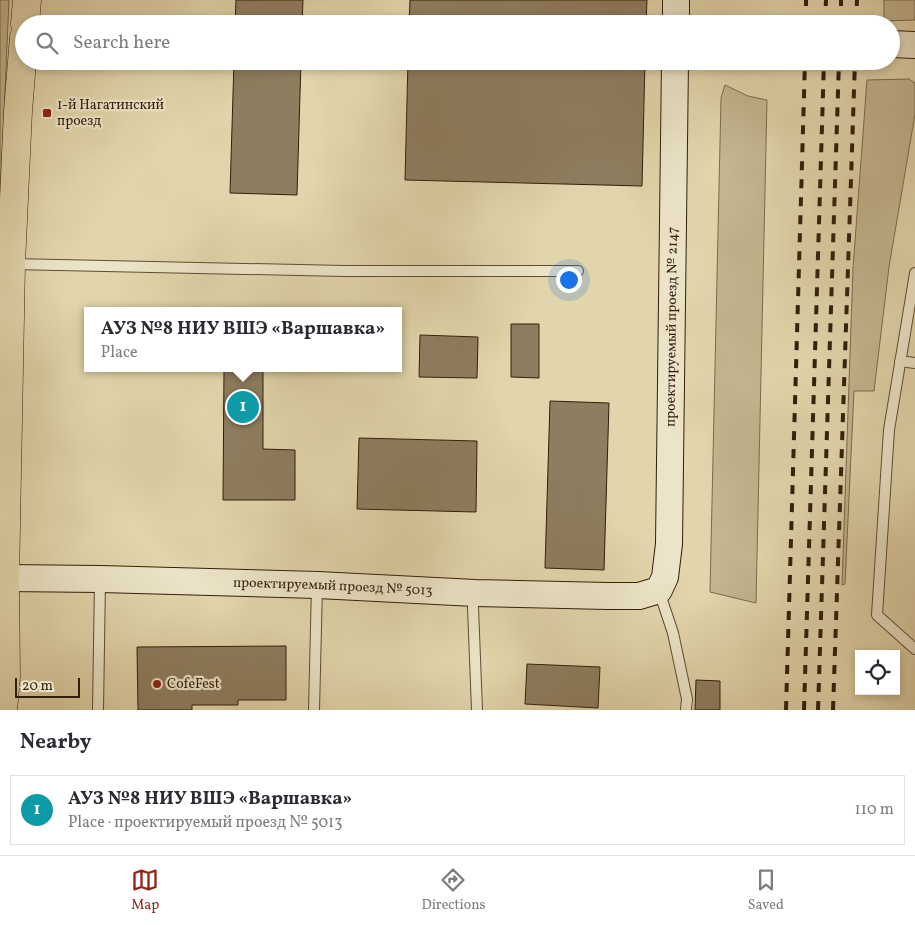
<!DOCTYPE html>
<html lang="en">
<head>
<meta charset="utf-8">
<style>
  body { margin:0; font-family:Vollkorn,serif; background:#f7f7f7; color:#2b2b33 }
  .controls { position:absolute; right:15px; bottom:15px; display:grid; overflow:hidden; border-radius:0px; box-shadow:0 2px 8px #0003 }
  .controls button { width:45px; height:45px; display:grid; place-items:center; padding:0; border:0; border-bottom:1px solid #e1e1e2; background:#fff; color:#2b2b33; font:25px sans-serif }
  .scale { position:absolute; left:15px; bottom:12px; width:65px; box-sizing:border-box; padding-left:5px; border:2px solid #331e0c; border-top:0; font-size:14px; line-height:18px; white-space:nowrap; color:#331e0c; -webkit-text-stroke:4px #ece4c8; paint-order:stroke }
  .you { position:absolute; left:568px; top:279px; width:18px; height:18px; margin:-12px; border:4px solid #fff; border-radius:50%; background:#1a73e8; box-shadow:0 0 0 8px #1a73e833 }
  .badge { display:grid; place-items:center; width:32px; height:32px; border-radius:50%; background:#8f2418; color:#fff; font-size:16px; font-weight:700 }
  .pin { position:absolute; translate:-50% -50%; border:2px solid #fff; box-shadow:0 1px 5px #0006 }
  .popup { position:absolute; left:84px; top:307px; width:318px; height:65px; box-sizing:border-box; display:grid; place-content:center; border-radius:0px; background:#fff; filter:drop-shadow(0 1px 4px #0005); font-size:16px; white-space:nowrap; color:#7c7c81 }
  .popup b { font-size:19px; color:#2b2b33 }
  .popup::after { content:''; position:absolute; left:50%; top:100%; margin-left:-10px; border:10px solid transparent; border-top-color:#fff }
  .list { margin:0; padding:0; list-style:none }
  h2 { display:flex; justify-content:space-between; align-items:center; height:65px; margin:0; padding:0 20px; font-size:21px }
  h2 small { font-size:16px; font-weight:400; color:#7c7c81 }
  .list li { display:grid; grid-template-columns:32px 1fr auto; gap:15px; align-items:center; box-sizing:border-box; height:70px; margin:0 10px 10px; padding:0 10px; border:1px solid #e1e1e2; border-radius:0px }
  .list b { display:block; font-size:19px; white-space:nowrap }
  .list p { margin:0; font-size:16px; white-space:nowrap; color:#7c7c81 }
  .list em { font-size:16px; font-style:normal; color:#7c7c81 }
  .icon { flex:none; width:28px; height:28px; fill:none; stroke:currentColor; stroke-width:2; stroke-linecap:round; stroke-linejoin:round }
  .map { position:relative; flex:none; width:915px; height:710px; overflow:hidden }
  .search { position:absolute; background:#fff; box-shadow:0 2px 8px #0003; left:15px; right:15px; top:15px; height:55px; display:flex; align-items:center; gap:12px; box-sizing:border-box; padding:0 18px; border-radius:28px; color:#7c7c81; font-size:19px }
  .sheet { height:145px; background:#fff }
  nav { display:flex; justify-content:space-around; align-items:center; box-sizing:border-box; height:70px; border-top:1px solid #e1e1e2; background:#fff; font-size:14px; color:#7c7c81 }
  nav a { display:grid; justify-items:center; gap:2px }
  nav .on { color:#8f2418 }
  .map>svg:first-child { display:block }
  .green { fill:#c4b690; stroke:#7c6a4e }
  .building { fill:#8e7d5f; stroke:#331e0c }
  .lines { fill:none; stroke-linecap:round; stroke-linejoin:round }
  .lane-casing { stroke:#5f4c34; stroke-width:12 }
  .secondary-casing { stroke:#331e0c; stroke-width:28 }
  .primary-casing { stroke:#331e0c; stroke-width:29 }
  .lane { stroke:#ece4c8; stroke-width:10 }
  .secondary { stroke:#ece4c8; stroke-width:26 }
  .primary { stroke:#e2d5ab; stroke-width:28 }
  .rail { stroke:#331e0c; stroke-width:4; stroke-dasharray:9 9; stroke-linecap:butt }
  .poi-dot { fill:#8f2418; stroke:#ece4c8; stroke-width:2 }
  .labels { text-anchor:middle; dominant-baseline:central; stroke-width:4.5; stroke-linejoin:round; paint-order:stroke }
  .poi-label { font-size:14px; fill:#331e0c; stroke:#ece4c8; text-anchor:start }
  .street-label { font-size:14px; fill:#331e0c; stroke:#ece4c8 }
</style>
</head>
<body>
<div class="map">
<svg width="915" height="710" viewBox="0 0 915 710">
  <rect width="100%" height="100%" fill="#e2d5ab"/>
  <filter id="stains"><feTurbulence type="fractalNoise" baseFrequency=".004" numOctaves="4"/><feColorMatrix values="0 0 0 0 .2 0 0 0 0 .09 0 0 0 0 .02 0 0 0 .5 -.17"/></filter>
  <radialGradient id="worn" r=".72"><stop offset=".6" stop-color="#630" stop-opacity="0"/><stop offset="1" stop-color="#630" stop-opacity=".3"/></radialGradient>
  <path class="green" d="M 0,0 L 9,0 L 0,206 Z
    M 884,0 L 915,0 L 915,20 L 884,21 Z
    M 909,79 L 915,83 L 915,114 L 889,267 L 874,391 L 854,391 L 845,584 L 842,585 L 853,268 L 867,80 Z
    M 725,85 L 748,96 L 767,100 L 756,603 L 710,592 L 721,98 Z"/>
  <path class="building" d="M 236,0 L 303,0 L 302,24 L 235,24 Z
    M 410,0 L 647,0 L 646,24 L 409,24 Z
    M 234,61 L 301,61 L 297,195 L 230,193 Z
    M 408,61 L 645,61 L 642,186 L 405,180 Z
    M 511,324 L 539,324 L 539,378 L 511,377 Z
    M 420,335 L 478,337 L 477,378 L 419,377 Z
    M 224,368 L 263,368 L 263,449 L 295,450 L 295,500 L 223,500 Z
    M 550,401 L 609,403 L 604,570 L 545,568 Z
    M 359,438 L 477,441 L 476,512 L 357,509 Z
    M 286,646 L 286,700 L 238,700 L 238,705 L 192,705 L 192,710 L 138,710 L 137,647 Z
    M 527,664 L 600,667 L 598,708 L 525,704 Z
    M 696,680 L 720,681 L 720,710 L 695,710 Z"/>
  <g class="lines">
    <defs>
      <path id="lane" d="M 12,264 L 344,271 L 578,271
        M 915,273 L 889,430 L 877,615 L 915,649
        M 900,361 L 915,363
        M 659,591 L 673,633 L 687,699 L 686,710
        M 475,594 L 473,607 L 477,710
        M 98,710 L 100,580
        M 314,710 L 317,586"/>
      <g id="secondary">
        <path d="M 676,24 L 676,0"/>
        <path d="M 891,44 L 915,45"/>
        <path id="s1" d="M 5,578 L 100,579 L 318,585 L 475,593 L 608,596 L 639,596 L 659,590 L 665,577 L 669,544 L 675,61"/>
      </g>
      <path id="primary" d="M 25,24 L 27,0
        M 3,710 L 6,677 L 5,578 L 11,264 L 18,111 L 24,37"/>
    </defs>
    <use href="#lane" class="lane-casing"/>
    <use href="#secondary" class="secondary-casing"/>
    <use href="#primary" class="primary-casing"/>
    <use href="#lane" class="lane"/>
    <use href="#secondary" class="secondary"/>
    <use href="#primary" class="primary"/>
    <path class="rail" d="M 806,24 L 806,0
      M 825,24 L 826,0
      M 841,24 L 841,0
      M 856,24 L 857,0
      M 786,710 L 805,61
      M 804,710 L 824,61
      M 818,710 L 839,61
      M 833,710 L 855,61"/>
  </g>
  <g class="poi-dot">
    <rect x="42" y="108" width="10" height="10" rx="2.5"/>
    <circle cx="157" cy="684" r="5"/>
  </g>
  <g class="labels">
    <g class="poi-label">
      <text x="57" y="105">1-й Нагатинский<tspan x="57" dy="16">проезд</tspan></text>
      <text x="167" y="684">CofeFest</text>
    </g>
    <g class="street-label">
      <text stroke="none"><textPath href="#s1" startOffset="920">проектируемый проезд № 2147</textPath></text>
      <text stroke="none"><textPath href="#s1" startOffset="328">проектируемый проезд № 5013</textPath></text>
    </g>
  </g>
  <rect width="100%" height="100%" filter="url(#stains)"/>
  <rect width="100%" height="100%" fill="url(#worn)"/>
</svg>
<div class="controls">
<button><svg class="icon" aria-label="locate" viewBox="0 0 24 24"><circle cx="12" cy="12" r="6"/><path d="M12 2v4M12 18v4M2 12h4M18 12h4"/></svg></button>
</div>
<div class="scale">20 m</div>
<div class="you"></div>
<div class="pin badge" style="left:243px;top:407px;background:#0f9aa8">1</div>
<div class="popup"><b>АУЗ №8 НИУ ВШЭ «Варшавка»</b>Place</div>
<div class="search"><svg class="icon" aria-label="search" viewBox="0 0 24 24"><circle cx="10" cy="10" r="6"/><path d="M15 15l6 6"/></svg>Search here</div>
</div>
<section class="sheet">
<h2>Nearby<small></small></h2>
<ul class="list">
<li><span class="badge" style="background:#0f9aa8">1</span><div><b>АУЗ №8 НИУ ВШЭ «Варшавка»</b><p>Place · проектируемый проезд № 5013</p></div><em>110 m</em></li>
</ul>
</section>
<nav>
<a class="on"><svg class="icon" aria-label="map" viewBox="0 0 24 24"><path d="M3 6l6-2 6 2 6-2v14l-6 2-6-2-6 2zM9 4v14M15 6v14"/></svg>Map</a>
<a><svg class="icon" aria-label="directions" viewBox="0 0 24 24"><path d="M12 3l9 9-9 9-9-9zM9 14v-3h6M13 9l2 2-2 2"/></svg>Directions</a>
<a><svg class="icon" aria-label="saved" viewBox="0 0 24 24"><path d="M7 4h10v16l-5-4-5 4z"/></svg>Saved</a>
</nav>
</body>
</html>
